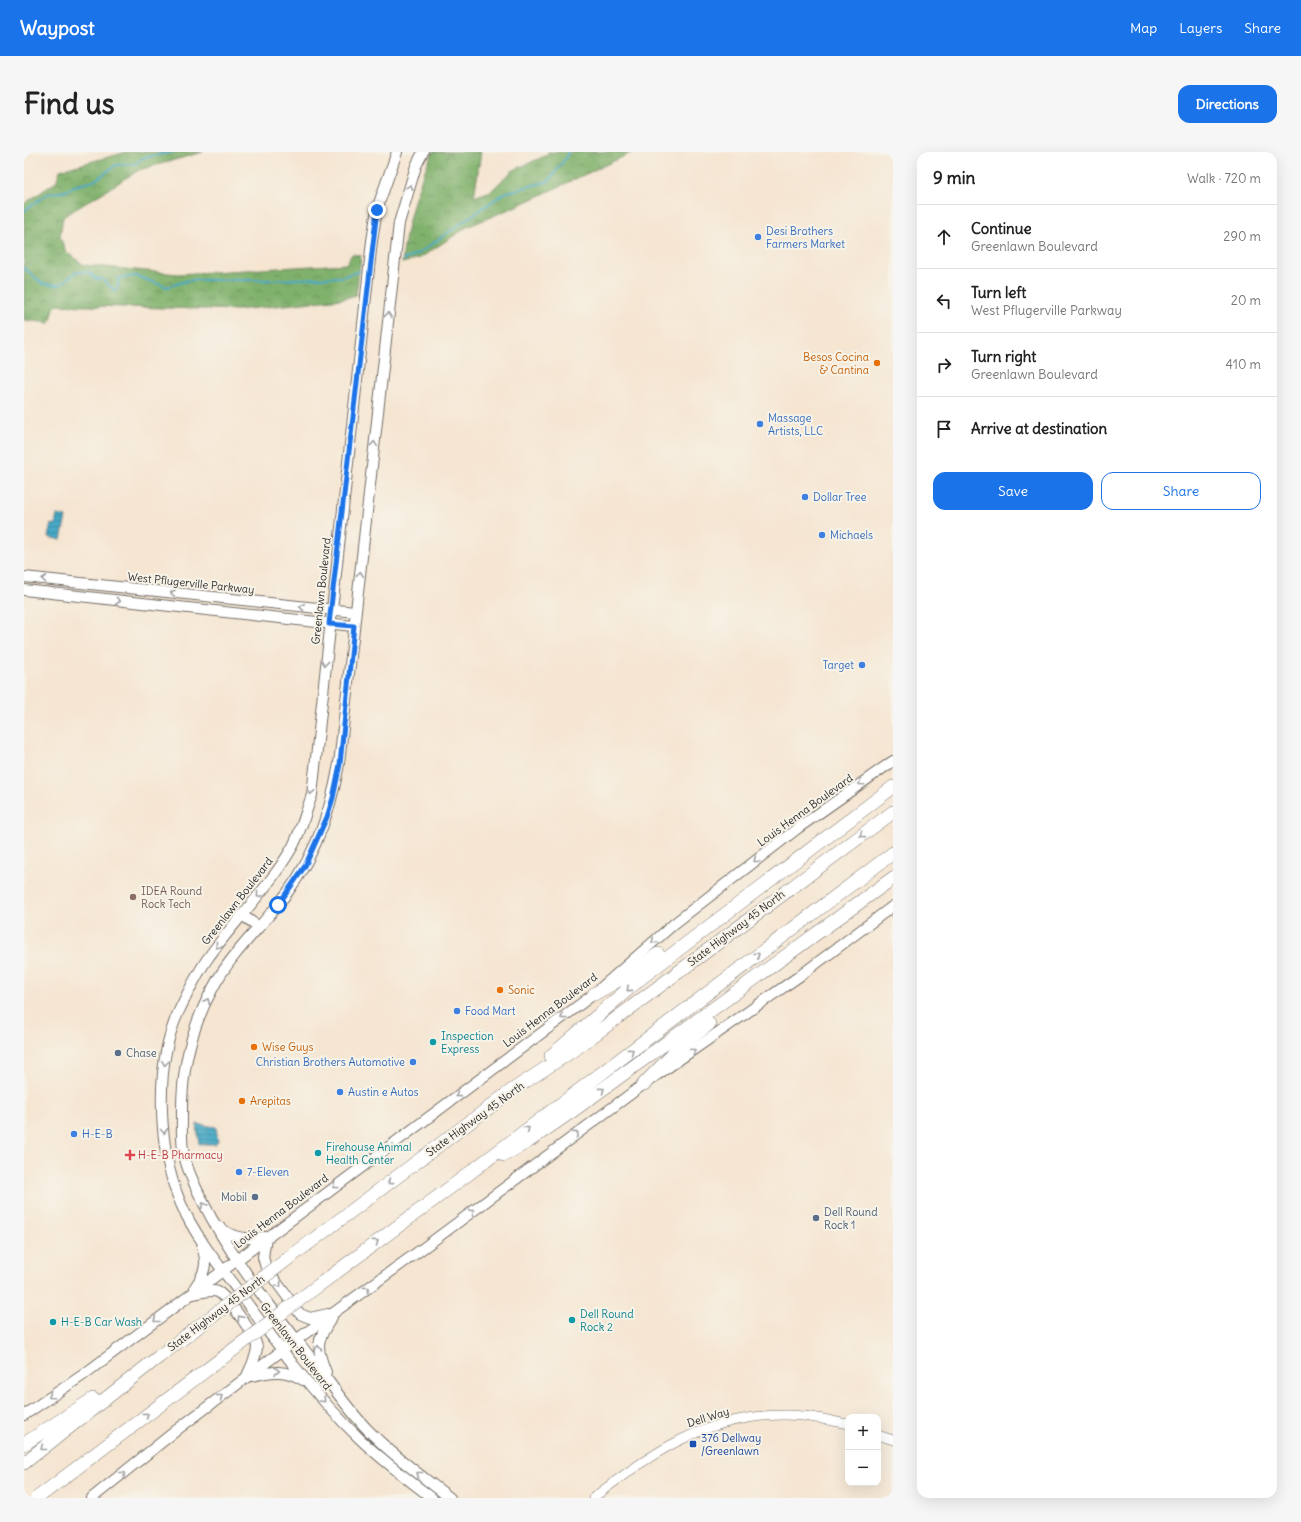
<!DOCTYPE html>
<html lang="en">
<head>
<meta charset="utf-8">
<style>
  body { margin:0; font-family:Delius,sans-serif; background:#f6f6f6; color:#222 }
  .controls { position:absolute; right:12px; bottom:12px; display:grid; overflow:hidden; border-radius:8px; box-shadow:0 4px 16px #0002 }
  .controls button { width:36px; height:36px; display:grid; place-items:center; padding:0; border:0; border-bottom:1px solid #e0e0e0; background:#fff; color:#222; font:20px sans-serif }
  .stop { position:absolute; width:12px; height:12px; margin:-9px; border:3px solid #1a73e8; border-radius:50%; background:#fff }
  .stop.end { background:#1a73e8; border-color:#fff; box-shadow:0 1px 4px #0008 }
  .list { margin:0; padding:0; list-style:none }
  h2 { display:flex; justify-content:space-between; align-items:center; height:52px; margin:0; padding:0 16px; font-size:17px }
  h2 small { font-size:13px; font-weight:400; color:#767676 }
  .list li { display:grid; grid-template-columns:26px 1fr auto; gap:12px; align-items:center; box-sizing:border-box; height:64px; padding:0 16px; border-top:1px solid #e0e0e0 }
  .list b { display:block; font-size:15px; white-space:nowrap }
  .list p { margin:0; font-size:13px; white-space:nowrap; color:#767676 }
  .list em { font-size:13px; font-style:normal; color:#767676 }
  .actions { display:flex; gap:8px; padding:12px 16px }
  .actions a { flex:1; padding:9px 0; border:1px solid #1a73e8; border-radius:12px; text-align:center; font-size:14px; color:#1a73e8 }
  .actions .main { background:#1a73e8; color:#fff }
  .icon { flex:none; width:22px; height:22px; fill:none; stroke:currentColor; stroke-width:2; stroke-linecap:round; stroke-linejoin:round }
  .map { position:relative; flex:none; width:869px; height:1346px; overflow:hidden; border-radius:12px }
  header { display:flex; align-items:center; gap:24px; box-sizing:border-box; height:56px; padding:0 20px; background:#1a73e8; color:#fff }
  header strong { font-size:19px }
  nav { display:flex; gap:22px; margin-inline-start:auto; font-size:14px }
  .intro { display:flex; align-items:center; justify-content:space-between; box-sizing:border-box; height:96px; padding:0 24px }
  h1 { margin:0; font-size:28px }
  .button { padding:10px 18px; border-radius:12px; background:#1a73e8; color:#fff; font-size:14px; font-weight:700 }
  main { display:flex; gap:24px; padding:0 24px }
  aside { flex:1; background:#fff; border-radius:12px; box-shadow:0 4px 16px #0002 }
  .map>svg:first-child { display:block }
  .forest { fill:url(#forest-crowns); stroke:#566e4c }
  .water { fill:url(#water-rules); stroke:#386a78 }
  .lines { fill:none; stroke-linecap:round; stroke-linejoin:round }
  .stream { stroke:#46a9c6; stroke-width:2 }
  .tertiary-casing { stroke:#726c65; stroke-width:10 }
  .secondary-casing { stroke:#726c65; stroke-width:12 }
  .motorway-casing { stroke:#726c65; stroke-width:14 }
  .tertiary { stroke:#fff; stroke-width:9 }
  .secondary { stroke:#fff; stroke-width:10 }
  .motorway { stroke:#fff; stroke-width:13 }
  .motorway-bridge-casing { stroke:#726c65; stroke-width:14; stroke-linecap:butt }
  .motorway-bridge { stroke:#fff; stroke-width:13 }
  .oneway { stroke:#a0a0a0 }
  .route { stroke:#1a73e8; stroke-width:5 }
  .shop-dot { fill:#3f7fe0; stroke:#f7f3e8; stroke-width:1.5 }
  .food-dot { fill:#e8710a; stroke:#f7f3e8; stroke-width:1.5 }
  .education-dot { fill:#8d6e63; stroke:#f7f3e8; stroke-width:1.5 }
  .culture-dot { fill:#0f9aa8; stroke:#f7f3e8; stroke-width:1.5 }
  .service-dot { fill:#5c6f8a; stroke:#f7f3e8; stroke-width:1.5 }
  .health-dot { fill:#e0444e; stroke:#f7f3e8; stroke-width:1.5 }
  .transit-dot { fill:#1a4fb4; stroke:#f7f3e8; stroke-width:1.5 }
  .labels { text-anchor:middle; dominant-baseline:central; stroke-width:4; stroke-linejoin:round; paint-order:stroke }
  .shop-label { font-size:11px; fill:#366cbe; stroke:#f7f3e8; text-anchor:start }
  .food-label { font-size:11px; fill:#c56008; stroke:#f7f3e8; text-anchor:start }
  .street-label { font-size:11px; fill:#2b2b2b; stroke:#f7f3e8 }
  .education-label { font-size:11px; fill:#785e54; stroke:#f7f3e8; text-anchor:start }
  .culture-label { font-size:11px; fill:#0d838f; stroke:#f7f3e8; text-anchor:start }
  .service-label { font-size:11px; fill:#4e5e75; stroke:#f7f3e8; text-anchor:start }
  .health-label { font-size:11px; fill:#be3a42; stroke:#f7f3e8; text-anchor:start }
  .transit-label { font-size:11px; fill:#164399; stroke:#f7f3e8; text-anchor:start }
</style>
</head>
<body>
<header>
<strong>Waypost</strong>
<nav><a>Map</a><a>Layers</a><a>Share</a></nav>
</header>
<div class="intro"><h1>Find us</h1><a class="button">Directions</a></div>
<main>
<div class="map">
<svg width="869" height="1346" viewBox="0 0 869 1346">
  <defs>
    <pattern id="forest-crowns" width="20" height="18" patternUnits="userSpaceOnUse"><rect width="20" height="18" fill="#80b16c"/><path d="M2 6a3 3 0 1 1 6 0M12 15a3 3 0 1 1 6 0" fill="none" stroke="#699059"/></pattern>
    <pattern id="water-rules" width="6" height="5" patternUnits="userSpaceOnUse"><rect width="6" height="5" fill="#46a9c6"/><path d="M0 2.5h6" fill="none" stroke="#3b8aa1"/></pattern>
  </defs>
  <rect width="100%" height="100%" fill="#f7f3e8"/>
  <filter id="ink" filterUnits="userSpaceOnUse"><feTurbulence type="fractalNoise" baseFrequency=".025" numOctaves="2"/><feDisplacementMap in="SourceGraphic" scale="8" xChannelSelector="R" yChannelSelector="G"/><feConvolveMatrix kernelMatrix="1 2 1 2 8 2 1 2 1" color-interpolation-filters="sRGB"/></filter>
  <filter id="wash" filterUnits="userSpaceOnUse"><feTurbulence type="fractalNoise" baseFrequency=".012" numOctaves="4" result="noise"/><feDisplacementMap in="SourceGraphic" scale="16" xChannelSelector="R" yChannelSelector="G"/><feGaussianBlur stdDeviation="0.9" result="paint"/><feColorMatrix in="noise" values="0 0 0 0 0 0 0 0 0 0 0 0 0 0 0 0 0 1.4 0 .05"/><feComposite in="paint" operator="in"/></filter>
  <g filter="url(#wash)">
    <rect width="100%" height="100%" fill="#f5e5d1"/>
    <path class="forest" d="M 103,0 L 179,0 L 115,18 L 39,65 L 36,85 L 42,100 L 60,113 L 154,122 L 322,112 L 328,102 L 337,104 L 332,143 L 317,147 L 214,158 L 31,153 L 26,171 L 0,168 L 0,52 L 32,30 L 36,18 Z
      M 409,0 L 457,0 L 450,45 L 467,39 L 488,19 L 523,3 L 524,0 L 609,0 L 502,50 L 443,75 L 396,106 L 378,111 C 382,72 392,35 409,0 Z"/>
    <path class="water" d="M 33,363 L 42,365 L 37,388 L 24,385 L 27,372 L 31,373 Z
      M 173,972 L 192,975 L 194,989 L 191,992 L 175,992 Z"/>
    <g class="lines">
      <path class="stream" d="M 0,59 L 23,42 L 42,39 L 50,34 L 70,29 L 92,13 L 110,12 L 119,6 L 149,0
        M 379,108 L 395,101 L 480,41 L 525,29 L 543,4 L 544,0
        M 0,116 L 19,132 L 36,133 L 52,120 L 65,120 L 72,127 L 78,127 L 91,139 L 94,135 L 94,126 L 112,124 L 143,135 L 165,128 L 250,128 L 317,125 L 336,119"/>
    </g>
  </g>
  <g filter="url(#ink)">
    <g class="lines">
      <defs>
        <path id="tertiary" d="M 854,1283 L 869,1288
          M 569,1346 C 627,1301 681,1264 758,1263 C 780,1262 802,1268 824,1272"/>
        <path id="secondary" d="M 373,0 L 353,57 L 348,89 L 288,643 C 282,659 277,679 269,694 C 246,735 211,768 184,806 C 172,823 163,842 154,861 C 130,914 134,999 157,1052 C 171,1084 194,1112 215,1140 C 252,1191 290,1243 336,1287 C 358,1308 383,1327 408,1346
          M 399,0 L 392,14 L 375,71 L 315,612 C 306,664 287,714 252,755 C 231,781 206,804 190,834 C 167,875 157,917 158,964 C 158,977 157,991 160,1003 C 163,1018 171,1034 178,1048 C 207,1107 250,1159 290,1210 C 308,1233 324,1258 345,1279 C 369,1304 398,1324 426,1346
          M 0,425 L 331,460
          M 0,438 L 329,474
          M 218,763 L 235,775
          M 194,1074 C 208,1086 222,1088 240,1085
          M 242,1085 L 239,1105 L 242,1116 L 276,1162 L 286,1166 L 304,1162
          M 171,1135 C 181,1121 184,1111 178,1095
          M 169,1142 C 176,1141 187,1137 194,1140 C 204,1146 233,1185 233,1196 C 232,1206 226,1217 222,1226
          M 302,1220 C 291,1194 293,1188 308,1165
          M 228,1224 C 247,1219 262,1217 279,1228
          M 0,1263 L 59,1223 L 570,842 L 651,771 L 774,676 L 869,609
          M 68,1346 L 154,1277 L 272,1188 L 398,1097 L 620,932 L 777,823 L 869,754"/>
        <path id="motorway" d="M 570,842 L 609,820 L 634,802
          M 527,904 L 617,826 L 869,635
          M 620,932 L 658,893 L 685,872
          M 480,1003 L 505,989 L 547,960 L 869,726
          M 265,1106 L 487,939 L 554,895 L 869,660
          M 287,1139 L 439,1026 L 869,701
          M 0,1292 L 69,1247
          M 0,1311 L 137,1203"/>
      </defs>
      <use href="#tertiary" class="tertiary-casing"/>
      <use href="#secondary" class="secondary-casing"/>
      <use href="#motorway" class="motorway-casing"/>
      <use href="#tertiary" class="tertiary"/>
      <use href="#secondary" class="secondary"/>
      <use href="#motorway" class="motorway"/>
      <defs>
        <path id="motorway-bridge" d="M 137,1203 L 265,1106
          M 13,1346 L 287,1139"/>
      </defs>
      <use href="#motorway-bridge" class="motorway-bridge-casing"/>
      <use href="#motorway-bridge" class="motorway-bridge"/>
    </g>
    <defs><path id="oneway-chevron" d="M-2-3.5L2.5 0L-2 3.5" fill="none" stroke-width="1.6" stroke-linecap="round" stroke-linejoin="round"/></defs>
    <g class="oneway">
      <use href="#oneway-chevron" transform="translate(386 35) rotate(-73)"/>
      <use href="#oneway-chevron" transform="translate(364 163) rotate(-84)"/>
      <use href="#oneway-chevron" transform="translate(350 292) rotate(-84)"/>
      <use href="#oneway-chevron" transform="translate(336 422) rotate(-83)"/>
      <use href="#oneway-chevron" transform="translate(20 427) rotate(-174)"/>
      <use href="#oneway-chevron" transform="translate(149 441) rotate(-174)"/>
      <use href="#oneway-chevron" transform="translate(94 449) rotate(6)"/>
      <use href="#oneway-chevron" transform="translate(278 455) rotate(-174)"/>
      <use href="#oneway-chevron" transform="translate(301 511) rotate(96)"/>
      <use href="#oneway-chevron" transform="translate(837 631) rotate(145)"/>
      <use href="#oneway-chevron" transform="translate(287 640) rotate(101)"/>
      <use href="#oneway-chevron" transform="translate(838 683) rotate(144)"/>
      <use href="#oneway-chevron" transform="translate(732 708) rotate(142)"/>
      <use href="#oneway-chevron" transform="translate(235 743) rotate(129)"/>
      <use href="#oneway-chevron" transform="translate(630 789) rotate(139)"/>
      <use href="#oneway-chevron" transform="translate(194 794) rotate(128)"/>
      <use href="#oneway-chevron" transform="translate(733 803) rotate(-37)"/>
      <use href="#oneway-chevron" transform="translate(605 837) rotate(139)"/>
      <use href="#oneway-chevron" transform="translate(183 849) rotate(-64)"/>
      <use href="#oneway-chevron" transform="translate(539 865) rotate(143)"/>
      <use href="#oneway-chevron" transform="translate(607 899) rotate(-37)"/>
      <use href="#oneway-chevron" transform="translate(669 899) rotate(-35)"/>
      <use href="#oneway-chevron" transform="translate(141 911) rotate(97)"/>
      <use href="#oneway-chevron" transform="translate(578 938) rotate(-36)"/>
      <use href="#oneway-chevron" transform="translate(434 943) rotate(144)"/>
      <use href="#oneway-chevron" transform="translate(503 977) rotate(-37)"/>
      <use href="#oneway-chevron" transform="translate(140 979) rotate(86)"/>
      <use href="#oneway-chevron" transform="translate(552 982) rotate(-36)"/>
      <use href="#oneway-chevron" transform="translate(366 1030) rotate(143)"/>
      <use href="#oneway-chevron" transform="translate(311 1034) rotate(143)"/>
      <use href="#oneway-chevron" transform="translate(180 1053) rotate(-116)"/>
      <use href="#oneway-chevron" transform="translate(448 1060) rotate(-37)"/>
      <use href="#oneway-chevron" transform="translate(352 1090) rotate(-36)"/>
      <use href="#oneway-chevron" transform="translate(255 1133) rotate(54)"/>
      <use href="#oneway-chevron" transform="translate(343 1137) rotate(-36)"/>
      <use href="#oneway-chevron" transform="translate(216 1166) rotate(-126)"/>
      <use href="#oneway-chevron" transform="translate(132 1168) rotate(142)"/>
      <use href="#oneway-chevron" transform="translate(294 1196) rotate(-92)"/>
      <use href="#oneway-chevron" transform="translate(253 1219) rotate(2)"/>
      <use href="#oneway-chevron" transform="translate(27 1244) rotate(145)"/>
      <use href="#oneway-chevron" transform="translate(196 1245) rotate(-37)"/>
      <use href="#oneway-chevron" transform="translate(299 1248) rotate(47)"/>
      <use href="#oneway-chevron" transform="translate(122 1263) rotate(-37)"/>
      <use href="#oneway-chevron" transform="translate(19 1296) rotate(142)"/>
      <use href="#oneway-chevron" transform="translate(99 1322) rotate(-39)"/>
      <use href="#oneway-chevron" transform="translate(395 1322) rotate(-142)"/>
    </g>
  </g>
  <g class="lines" filter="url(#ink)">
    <path class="route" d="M 254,753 L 281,714 L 303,665 L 309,646 L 316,612 L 330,474 L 305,472 L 353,58"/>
  </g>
  <g class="shop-dot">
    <circle cx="734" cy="85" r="4"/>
    <circle cx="736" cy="272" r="4"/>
    <circle cx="781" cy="345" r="4"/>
    <circle cx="798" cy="383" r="4"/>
    <circle cx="838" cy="513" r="4"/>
    <circle cx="433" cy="859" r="4"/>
    <circle cx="389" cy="910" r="4"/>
    <circle cx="316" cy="940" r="4"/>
    <circle cx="50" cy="982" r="4"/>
    <circle cx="215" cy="1020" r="4"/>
  </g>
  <g class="food-dot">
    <circle cx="853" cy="211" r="4"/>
    <circle cx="476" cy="838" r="4"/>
    <circle cx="230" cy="895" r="4"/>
    <circle cx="218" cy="949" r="4"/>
  </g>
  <circle class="education-dot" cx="109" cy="745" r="4"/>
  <g class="culture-dot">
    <circle cx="409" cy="890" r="4"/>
    <circle cx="294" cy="1001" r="4"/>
    <circle cx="548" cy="1168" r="4"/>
    <circle cx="29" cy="1170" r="4"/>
  </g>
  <g class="service-dot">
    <circle cx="94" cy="901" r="4"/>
    <circle cx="231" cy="1045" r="4"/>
    <circle cx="792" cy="1066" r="4"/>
  </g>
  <path class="health-dot" d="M104 997h4v4h4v4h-4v4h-4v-4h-4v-4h4z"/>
  <rect class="transit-dot" x="665" y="1288" width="8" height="8" rx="2"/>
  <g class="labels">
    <g class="shop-label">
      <text x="742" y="79">Desi Brothers<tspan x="742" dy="13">Farmers Market</tspan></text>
      <text x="744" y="266">Massage<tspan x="744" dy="13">Artists, LLC</tspan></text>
      <text x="789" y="345">Dollar Tree</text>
      <text x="806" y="383">Michaels</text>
      <text x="830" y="513" text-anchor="end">Target</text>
      <text x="441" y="859">Food Mart</text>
      <text x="381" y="910" text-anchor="end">Christian Brothers Automotive</text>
      <text x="324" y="940">Austin e Autos</text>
      <text x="58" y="982">H-E-B</text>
      <text x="223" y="1020">7-Eleven</text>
    </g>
    <g class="food-label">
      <text x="845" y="205" text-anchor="end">Besos Cocina<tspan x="845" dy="13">&amp; Cantina</tspan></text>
      <text x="484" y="838">Sonic</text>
      <text x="238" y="895">Wise Guys</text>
      <text x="226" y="949">Arepitas</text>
    </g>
    <g class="street-label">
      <text transform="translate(167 431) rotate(6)">West Pflugerville Parkway</text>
      <text transform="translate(297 439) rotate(-84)">Greenlawn Boulevard</text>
      <text transform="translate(781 658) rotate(-36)">Louis Henna Boulevard</text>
      <text transform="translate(213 749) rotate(-52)">Greenlawn Boulevard</text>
      <text transform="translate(712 776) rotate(-37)">State Highway 45 North</text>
      <text transform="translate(526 858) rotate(-37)">Louis Henna Boulevard</text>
      <text transform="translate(451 967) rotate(-36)">State Highway 45 North</text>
      <text transform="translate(257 1059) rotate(-37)">Louis Henna Boulevard</text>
      <text transform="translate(192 1161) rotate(-37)">State Highway 45 North</text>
      <text transform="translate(272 1194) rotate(52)">Greenlawn Boulevard</text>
      <text transform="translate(684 1265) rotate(-17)">Dell Way</text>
    </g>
    <g class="education-label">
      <text x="117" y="739">IDEA Round<tspan x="117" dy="13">Rock Tech</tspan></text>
    </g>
    <g class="culture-label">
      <text x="417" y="884">Inspection<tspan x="417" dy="13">Express</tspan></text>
      <text x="302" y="995">Firehouse Animal<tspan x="302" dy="13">Health Center</tspan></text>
      <text x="556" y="1162">Dell Round<tspan x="556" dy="13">Rock 2</tspan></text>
      <text x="37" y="1170">H-E-B Car Wash</text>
    </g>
    <g class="service-label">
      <text x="102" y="901">Chase</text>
      <text x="223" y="1045" text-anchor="end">Mobil</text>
      <text x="800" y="1060">Dell Round<tspan x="800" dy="13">Rock 1</tspan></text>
    </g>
    <g class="health-label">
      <text x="114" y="1003">H-E-B Pharmacy</text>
    </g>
    <g class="transit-label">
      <text x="677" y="1286">376 Dellway<tspan x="677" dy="13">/Greenlawn</tspan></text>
    </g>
  </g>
</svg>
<div class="controls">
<button>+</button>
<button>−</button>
</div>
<div class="stop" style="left:254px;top:753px"></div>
<div class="stop end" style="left:353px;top:58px"></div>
</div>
<aside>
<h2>9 min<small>Walk · 720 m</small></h2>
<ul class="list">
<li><svg class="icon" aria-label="ahead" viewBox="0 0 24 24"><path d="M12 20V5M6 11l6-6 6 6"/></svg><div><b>Continue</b><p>Greenlawn Boulevard</p></div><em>290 m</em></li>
<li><svg class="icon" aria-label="left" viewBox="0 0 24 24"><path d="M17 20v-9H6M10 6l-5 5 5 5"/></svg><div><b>Turn left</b><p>West Pflugerville Parkway</p></div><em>20 m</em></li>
<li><svg class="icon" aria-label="right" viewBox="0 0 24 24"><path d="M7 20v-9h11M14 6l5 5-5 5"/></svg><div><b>Turn right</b><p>Greenlawn Boulevard</p></div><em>410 m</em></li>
<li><svg class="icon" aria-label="arrive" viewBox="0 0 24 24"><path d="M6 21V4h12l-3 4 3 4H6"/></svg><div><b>Arrive at destination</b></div></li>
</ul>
<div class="actions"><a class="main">Save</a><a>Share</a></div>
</aside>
</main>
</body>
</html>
